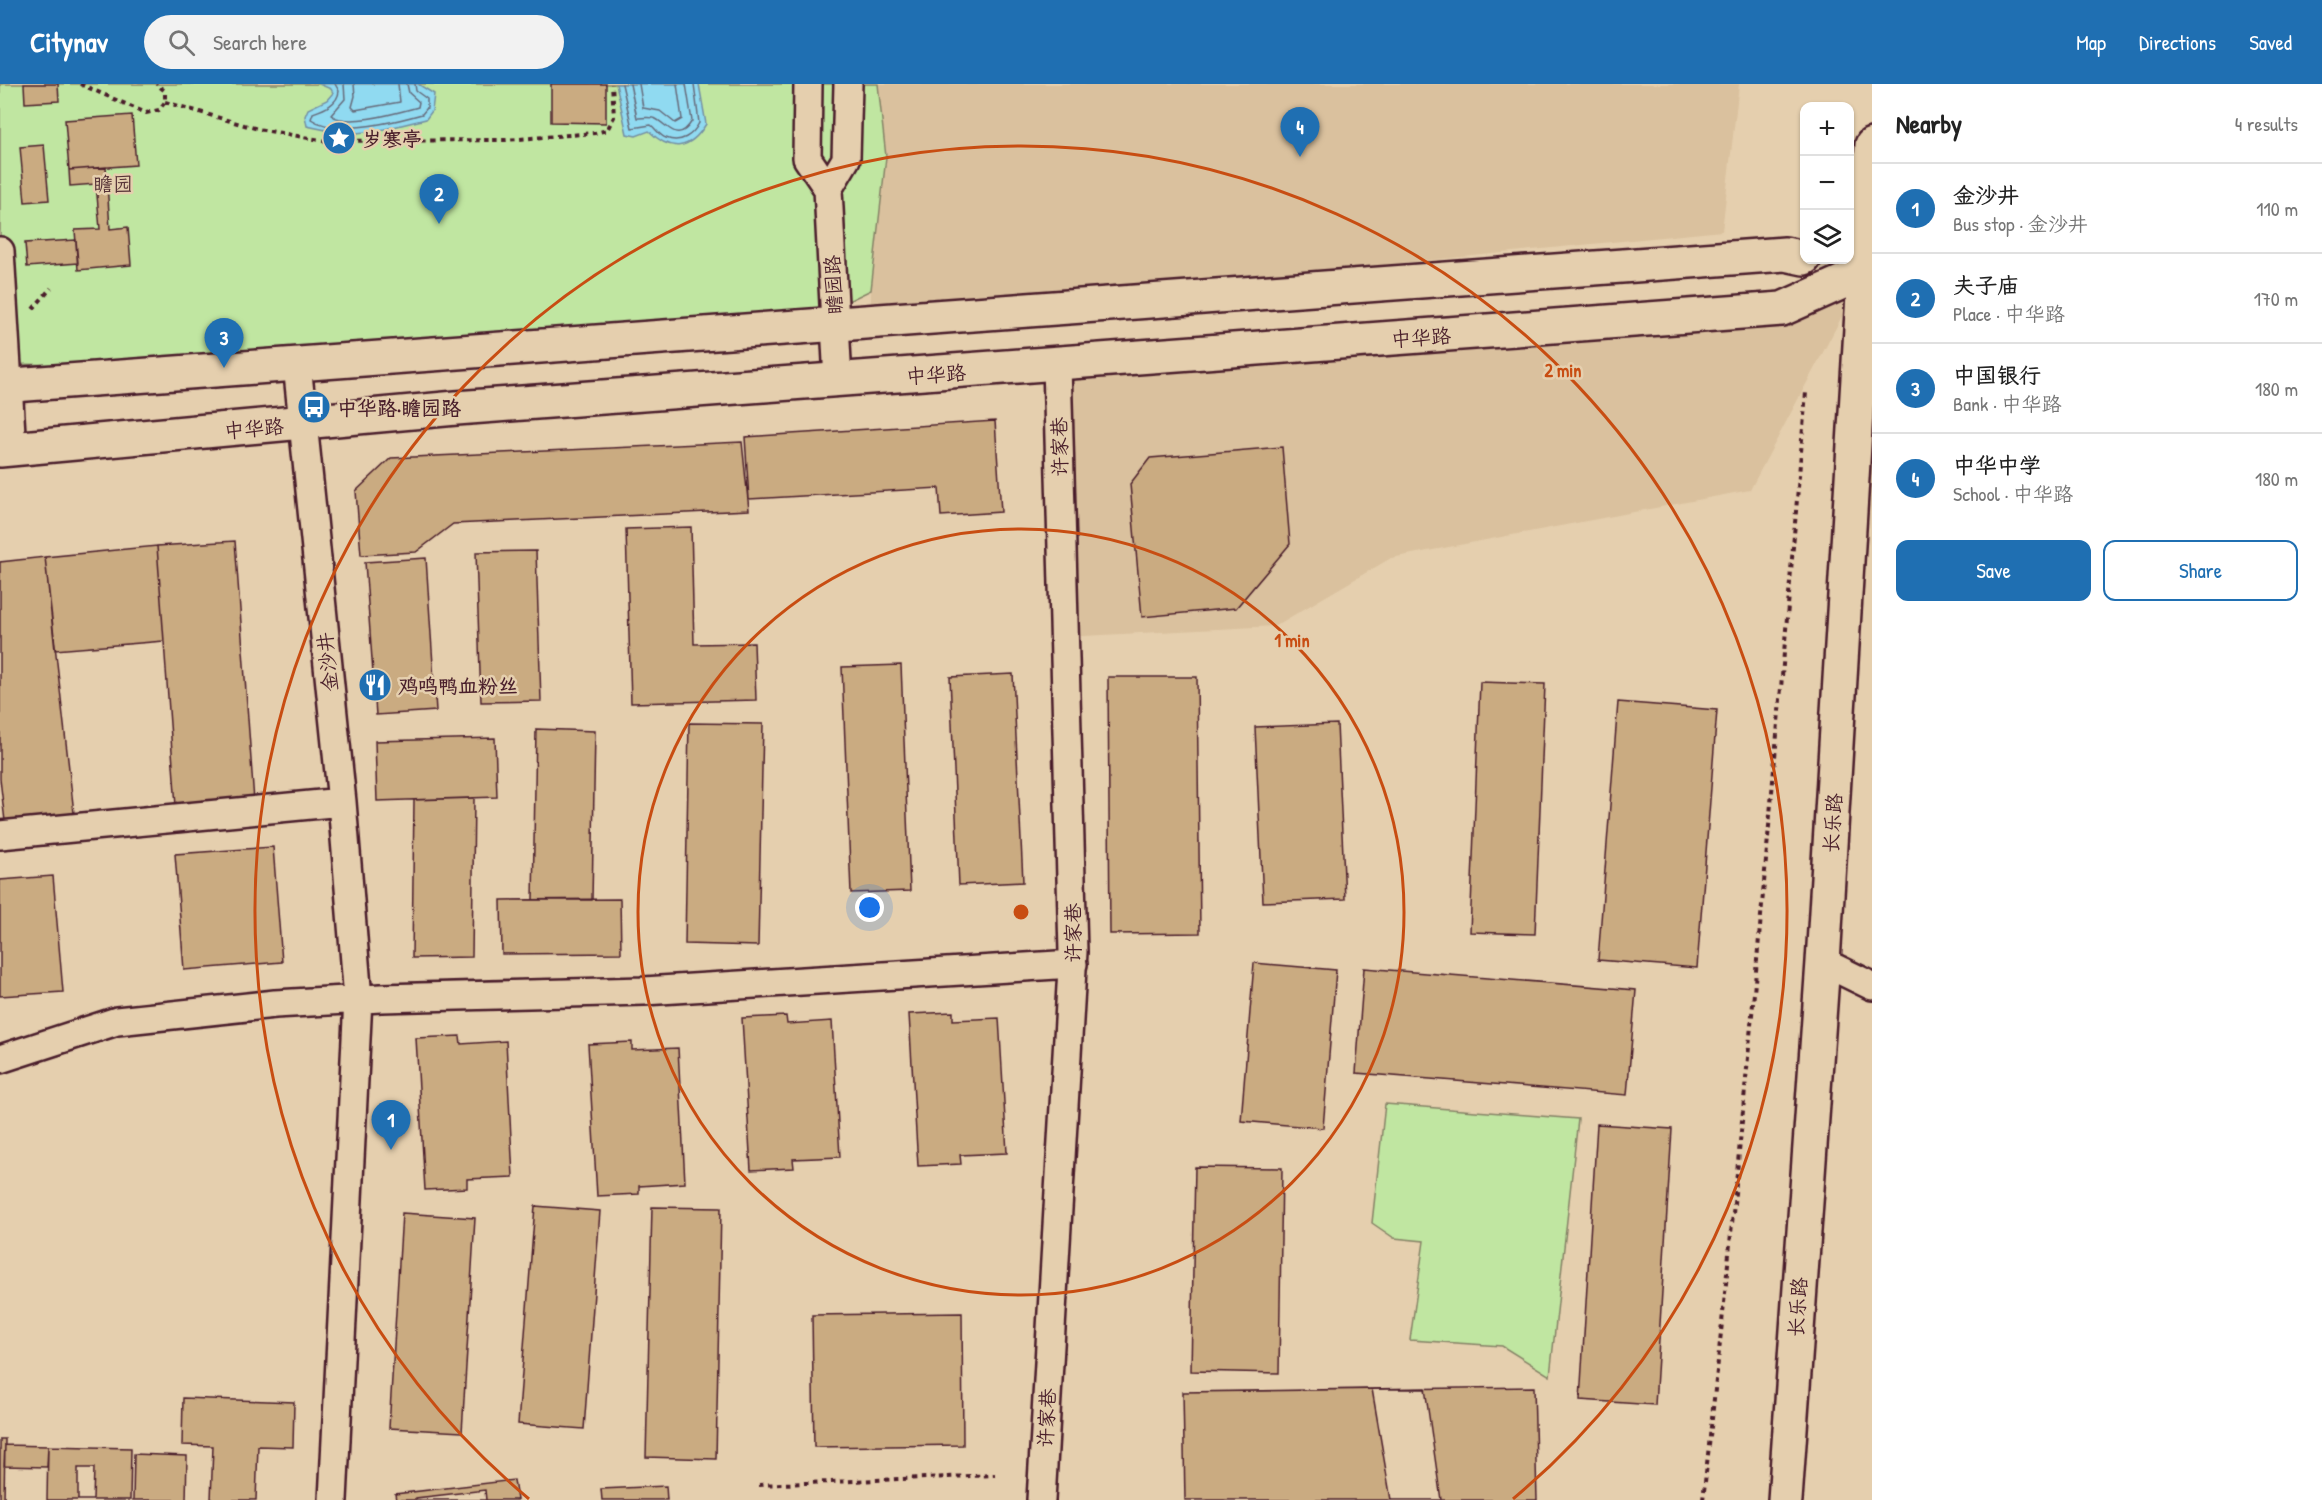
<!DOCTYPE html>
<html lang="en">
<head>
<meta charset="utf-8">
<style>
  body { margin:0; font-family:"Patrick Hand","LXGW WenKai TC",sans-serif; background:#f2f2f2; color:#222 }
  .controls { position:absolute; right:18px; top:18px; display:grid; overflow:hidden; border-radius:12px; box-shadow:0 2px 4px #0004 }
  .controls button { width:54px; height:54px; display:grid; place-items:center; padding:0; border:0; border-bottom:2px solid #e0e0e0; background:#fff; color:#222; font:30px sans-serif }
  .you { position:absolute; left:870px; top:824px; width:21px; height:21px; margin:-15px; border:4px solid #fff; border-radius:50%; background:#1a73e8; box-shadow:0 0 0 9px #1a73e833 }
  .badge { display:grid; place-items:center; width:39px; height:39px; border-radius:50%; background:#1f6fb2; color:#fff; font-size:20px; font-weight:700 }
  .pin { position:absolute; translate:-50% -50px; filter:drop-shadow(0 2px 3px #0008) }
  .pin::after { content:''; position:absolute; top:32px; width:21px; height:18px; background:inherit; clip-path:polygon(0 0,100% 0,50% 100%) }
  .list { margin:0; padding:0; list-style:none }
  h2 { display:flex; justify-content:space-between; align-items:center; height:78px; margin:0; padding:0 24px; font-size:26px }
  h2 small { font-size:20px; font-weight:400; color:#767676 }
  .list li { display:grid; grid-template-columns:39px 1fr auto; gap:18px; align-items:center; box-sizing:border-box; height:90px; padding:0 24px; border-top:2px solid #e0e0e0 }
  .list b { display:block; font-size:22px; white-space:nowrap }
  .list p { margin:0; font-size:20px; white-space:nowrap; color:#767676 }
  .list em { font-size:20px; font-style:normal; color:#767676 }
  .actions { display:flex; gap:12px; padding:18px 24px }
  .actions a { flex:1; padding:14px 0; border:2px solid #1f6fb2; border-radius:12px; text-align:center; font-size:21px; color:#1f6fb2 }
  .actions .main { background:#1f6fb2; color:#fff }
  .icon { flex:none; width:33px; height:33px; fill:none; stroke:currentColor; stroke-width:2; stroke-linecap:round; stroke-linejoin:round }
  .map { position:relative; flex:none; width:1872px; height:1416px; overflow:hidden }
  header { display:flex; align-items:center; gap:36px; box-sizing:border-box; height:84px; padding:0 30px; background:#1f6fb2; color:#fff }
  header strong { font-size:28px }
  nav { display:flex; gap:33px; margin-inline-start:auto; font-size:21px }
  .search { width:420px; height:54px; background:#f2f2f2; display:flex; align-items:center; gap:15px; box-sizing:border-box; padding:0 21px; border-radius:33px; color:#767676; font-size:22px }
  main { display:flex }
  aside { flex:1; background:#fff }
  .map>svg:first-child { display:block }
  .built { fill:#dac19e }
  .green { fill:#c0e6a1; stroke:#858266; stroke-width:1.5 }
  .water { fill:#90daf1; stroke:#748fa2; stroke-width:1.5 }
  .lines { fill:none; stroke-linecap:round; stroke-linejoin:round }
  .shore { stroke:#666a7a; stroke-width:1.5 }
  .building { fill:#caab81; stroke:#4a1f2b; stroke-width:1.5; fill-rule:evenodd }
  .minor-casing { stroke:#4a1f2b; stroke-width:32 }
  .secondary-casing { stroke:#4a1f2b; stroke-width:38 }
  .path { stroke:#4a1f2b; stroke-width:4; stroke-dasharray:4.5 4.5; stroke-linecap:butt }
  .minor { stroke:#e5cfae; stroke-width:27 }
  .secondary { stroke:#e5cfae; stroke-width:33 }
  .ring { fill:none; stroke:#c84d12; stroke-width:3 }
  .labels { text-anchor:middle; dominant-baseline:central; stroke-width:5; stroke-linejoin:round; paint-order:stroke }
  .poi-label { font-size:20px; font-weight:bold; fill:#4a1f2b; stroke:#e5cfae; text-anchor:start }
  .park-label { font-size:20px; fill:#563337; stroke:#e5cfae }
  .street-label { font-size:20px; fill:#4a1f2b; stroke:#e5cfae }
  .centre { fill:#c84d12; stroke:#e5cfae; stroke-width:3 }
  .ring-label { font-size:18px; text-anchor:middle; font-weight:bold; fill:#c84d12; stroke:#e5cfae; stroke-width:5; stroke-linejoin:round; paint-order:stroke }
</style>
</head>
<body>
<header>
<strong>Citynav</strong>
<div class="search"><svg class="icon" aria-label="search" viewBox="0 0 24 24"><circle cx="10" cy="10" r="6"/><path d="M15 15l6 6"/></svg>Search here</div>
<nav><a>Map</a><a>Directions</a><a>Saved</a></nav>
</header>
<main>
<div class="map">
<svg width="1872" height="1416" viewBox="0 0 1872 1416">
  <rect width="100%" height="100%" fill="#e5cfae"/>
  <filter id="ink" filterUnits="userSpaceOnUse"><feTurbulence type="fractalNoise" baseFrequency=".0167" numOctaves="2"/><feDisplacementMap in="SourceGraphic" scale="12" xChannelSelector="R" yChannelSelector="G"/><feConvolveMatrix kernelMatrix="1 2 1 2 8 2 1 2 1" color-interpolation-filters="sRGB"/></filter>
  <g filter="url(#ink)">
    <path class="built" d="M 870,0 L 1739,0 L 1722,147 L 871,232 Z
      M 1865,189 L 1750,406 L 1391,474 L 1275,542 L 1064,553 L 1057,281 L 1782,225 Z"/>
    <path class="green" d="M 0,0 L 878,0 L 886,73 L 871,206 L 776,252 L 681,270 L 555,265 L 83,281 L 0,280 Z
      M 1385,1020 L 1578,1035 L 1550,1292 L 1502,1262 L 1410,1256 L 1424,1157 L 1394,1154 L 1372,1139 Z"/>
    <path class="water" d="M 319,0 L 418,0 L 434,10 L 432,27 L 426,35 L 377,47 L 345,50 L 307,42 L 305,32 L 308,25 L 327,16 L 333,9 L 331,5 Z
      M 616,0 L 699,0 L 706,40 C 690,66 671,69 649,47 L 636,52 L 627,50 Z"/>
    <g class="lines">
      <path class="shore" d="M 335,0 L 339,7 C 338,20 324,25 313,29 L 311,35 C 337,53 394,38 422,30 L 427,24 L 427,15 L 416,7 L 415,0
        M 344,0 L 345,15 L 331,31 C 347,44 399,28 418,23 L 419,18 L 409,9 L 407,0
        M 354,0 L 355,12 L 352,23 L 355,26 L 400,18 L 398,0
        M 622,0 L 632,44 L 651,41 C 656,45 660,52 666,54 C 681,60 693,51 699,39 L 694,0
        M 630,0 L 637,34 C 643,34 650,32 656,35 C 669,42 678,60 692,37 L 686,0
        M 639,0 L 643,24 L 660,27 L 675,39 L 682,35 L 677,0"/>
    </g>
    <path class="building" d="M 24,0 L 58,0 L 59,17 L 25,19 Z
      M 551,0 L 606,0 L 606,39 L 551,38 Z
      M 132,31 L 136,81 L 69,86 L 65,36 Z
      M 44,61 L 49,116 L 25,118 L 20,63 Z
      M 106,83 L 110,145 L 128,143 L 131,181 L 78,186 L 75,146 L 100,145 L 96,100 L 70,102 L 69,86 Z
      M 76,156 L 78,179 L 27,183 L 25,159 Z
      M 995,337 L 1001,428 L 941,432 L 939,404 L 749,415 L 745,353 Z
      M 742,358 L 749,426 L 453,440 L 416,468 L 361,471 L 356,407 L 391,374 Z
      M 1282,363 L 1290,460 L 1236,524 L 1142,533 L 1130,400 L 1150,374 Z
      M 691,443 L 694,560 L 754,559 L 756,616 L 631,619 L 626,445 Z
      M 235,457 L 254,717 L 176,722 L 157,462 Z
      M 157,462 L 164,557 L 55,566 L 45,473 Z
      M 536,467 L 541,617 L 481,618 L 476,468 Z
      M 45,473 L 74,729 L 5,737 L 0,695 L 0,478 Z
      M 426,474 L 436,627 L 376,631 L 365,478 Z
      M 901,581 L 910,807 L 851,809 L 842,583 Z
      M 1013,590 L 1023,798 L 959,801 L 950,593 Z
      M 1108,593 L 1197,593 L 1200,849 L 1110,850 Z
      M 1480,598 L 1545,600 L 1535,850 L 1470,848 Z
      M 1618,618 L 1717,626 L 1697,884 L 1598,876 Z
      M 689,639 L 763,640 L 758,862 L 685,860 Z
      M 1337,640 L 1345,815 L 1263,818 L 1255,643 Z
      M 536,645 L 595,647 L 592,816 L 533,816 Z
      M 495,654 L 497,713 L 377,717 L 375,657 Z
      M 474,714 L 472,873 L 412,874 L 414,716 Z
      M 273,763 L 282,878 L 184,886 L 175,770 Z
      M 53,792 L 63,908 L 0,912 L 0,796 Z
      M 620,815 L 621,869 L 502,870 L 501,816 Z
      M 1254,879 L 1336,886 L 1323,1044 L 1241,1037 Z
      M 1364,884 L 1636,906 L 1627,1011 L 1356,989 Z
      M 953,928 L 953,936 L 999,934 L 1007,1069 L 960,1071 L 961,1080 L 918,1082 L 909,930 Z
      M 786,932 L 787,940 L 832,937 L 840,1073 L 793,1075 L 794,1084 L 751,1086 L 742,934 Z
      M 460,952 L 461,960 L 506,957 L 513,1093 L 467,1095 L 467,1104 L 425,1106 L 416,954 Z
      M 632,958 L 632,966 L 678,964 L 685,1099 L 639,1102 L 639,1110 L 597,1112 L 588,960 Z
      M 1597,1040 L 1672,1045 L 1655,1321 L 1580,1316 Z
      M 1195,1083 L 1282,1084 L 1279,1289 L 1191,1287 Z
      M 535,1122 L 600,1127 L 584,1345 L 518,1340 Z
      M 652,1123 L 721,1124 L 716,1375 L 646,1373 Z
      M 402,1129 L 475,1134 L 462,1348 L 389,1344 Z
      M 962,1229 L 963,1361 L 814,1363 L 812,1231 Z
      M 1534,1303 L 1537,1416 L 1185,1416 L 1183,1308 Z
      M 1425,1304 L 1441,1416 L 1185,1416 L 1183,1308 Z
      M 1372,1305 L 1391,1416 L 1185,1416 L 1183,1308 Z
      M 183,1314 L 294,1318 L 293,1363 L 258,1362 L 256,1416 L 211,1416 L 213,1362 L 182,1361 Z
      M 0,1355 L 5,1355 L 4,1416 L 0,1416 Z
      M 5,1361 L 48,1362 L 47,1383 L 4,1382 Z
      M 48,1362 L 131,1364 L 130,1416 L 47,1416 ZM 78,1384 L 94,1384 L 93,1416 L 78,1416 Z
      M 134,1370 L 187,1372 L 186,1416 L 133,1416 Z
      M 514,1396 L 517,1416 L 396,1416 L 395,1410 Z
      M 666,1402 L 667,1416 L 602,1416 L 601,1405 Z
      M 485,1406 L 486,1416 L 416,1416 L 416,1414 Z"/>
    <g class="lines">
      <defs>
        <path id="minor" d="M 808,0 L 807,74 L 828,105 L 838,297
          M 828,105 L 846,75 L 848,0
          M 0,167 L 12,366
          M 297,280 L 342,718 L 358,915 L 333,1416
          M 0,751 L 342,718
          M 1823,878 L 1872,902
          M 0,975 L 117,937 L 275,920 L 381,914 L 644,907 L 1073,880
          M 1041,1416 L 1073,868 L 1057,281"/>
        <path id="secondary" d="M 0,302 L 1785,170 L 1804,174
          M 0,366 L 456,324 L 1782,225 L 1865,188
          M 1785,1416 L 1823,878 L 1872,61"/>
      </defs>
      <use href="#minor" class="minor-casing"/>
      <use href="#secondary" class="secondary-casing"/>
      <path class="path" d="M 80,0 L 146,29 L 159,26 L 165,18 L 165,7 L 156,0
        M 165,18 L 258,45 L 326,57 L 506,56 L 595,49 L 607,46 L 614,33 L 612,0
        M 33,225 L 51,204
        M 759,1401 L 995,1391
        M 1703,1416 C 1744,1047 1775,678 1806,308"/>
      <use href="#minor" class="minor"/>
      <use href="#secondary" class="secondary"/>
    </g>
  </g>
  <g class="ring">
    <circle cx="1021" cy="828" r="383"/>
    <path d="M529 1415A766 766 0 1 1 1513 1415"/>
  </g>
  <defs>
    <symbol id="sight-disc" viewBox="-11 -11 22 22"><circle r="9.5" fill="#1f6fb2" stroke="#e5cfae"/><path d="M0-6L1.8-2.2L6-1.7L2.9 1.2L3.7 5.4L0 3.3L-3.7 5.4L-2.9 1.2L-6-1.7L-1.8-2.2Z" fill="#fff"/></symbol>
    <symbol id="bus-disc" viewBox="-11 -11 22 22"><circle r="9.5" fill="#1f6fb2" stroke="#e5cfae"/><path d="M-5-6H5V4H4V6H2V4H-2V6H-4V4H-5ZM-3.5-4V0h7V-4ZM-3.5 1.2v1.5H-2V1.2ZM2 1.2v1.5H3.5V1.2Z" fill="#fff"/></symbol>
    <symbol id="restaurant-disc" viewBox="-11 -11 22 22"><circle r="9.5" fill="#1f6fb2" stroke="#e5cfae"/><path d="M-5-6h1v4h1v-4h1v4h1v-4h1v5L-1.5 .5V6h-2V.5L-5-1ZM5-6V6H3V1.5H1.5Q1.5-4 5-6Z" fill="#fff"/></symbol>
  </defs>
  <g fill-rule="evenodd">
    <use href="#sight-disc" x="320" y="35" width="38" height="38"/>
    <use href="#bus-disc" x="295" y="304" width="38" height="38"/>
    <use href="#restaurant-disc" x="356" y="582" width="38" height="38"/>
  </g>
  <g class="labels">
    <g class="poi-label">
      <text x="362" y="54">岁寒亭</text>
      <text x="337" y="323">中华路·瞻园路</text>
      <text x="398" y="601">鸡鸣鸭血粉丝</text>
    </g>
    <g class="park-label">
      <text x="113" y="99">瞻园</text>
    </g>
    <g class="street-label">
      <text transform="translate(833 201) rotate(-93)">瞻园路</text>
      <text transform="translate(1421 253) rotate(-4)">中华路</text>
      <text transform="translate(936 290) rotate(-4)">中华路</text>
      <text transform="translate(254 344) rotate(-5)">中华路</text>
      <text transform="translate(1059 363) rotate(-91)">许家巷</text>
      <text transform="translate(327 578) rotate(-96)">金沙井</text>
      <text transform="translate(1832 739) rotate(-86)">长乐路</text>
      <text transform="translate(1072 849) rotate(-90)">许家巷</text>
      <text transform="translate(1797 1223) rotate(-86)">长乐路</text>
      <text transform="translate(1046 1334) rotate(-87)">许家巷</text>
    </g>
  </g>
  <circle cx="1021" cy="828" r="9" class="centre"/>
  <g class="ring-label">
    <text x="1563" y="293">2 min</text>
    <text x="1292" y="563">1 min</text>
  </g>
</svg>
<div class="controls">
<button>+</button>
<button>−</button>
<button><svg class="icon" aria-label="layers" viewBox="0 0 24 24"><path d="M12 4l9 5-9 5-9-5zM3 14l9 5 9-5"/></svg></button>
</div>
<div class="you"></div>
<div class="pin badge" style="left:391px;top:1066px">1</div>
<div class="pin badge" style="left:439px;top:140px">2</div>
<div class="pin badge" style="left:224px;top:284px">3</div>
<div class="pin badge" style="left:1300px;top:73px">4</div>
</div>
<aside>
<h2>Nearby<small>4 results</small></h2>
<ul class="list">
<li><span class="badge">1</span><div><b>金沙井</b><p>Bus stop · 金沙井</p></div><em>110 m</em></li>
<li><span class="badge">2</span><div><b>夫子庙</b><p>Place · 中华路</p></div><em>170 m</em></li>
<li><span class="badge">3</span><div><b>中国银行</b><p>Bank · 中华路</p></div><em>180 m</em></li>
<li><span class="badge">4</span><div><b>中华中学</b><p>School · 中华路</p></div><em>180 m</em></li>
</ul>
<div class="actions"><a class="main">Save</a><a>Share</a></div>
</aside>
</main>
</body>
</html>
